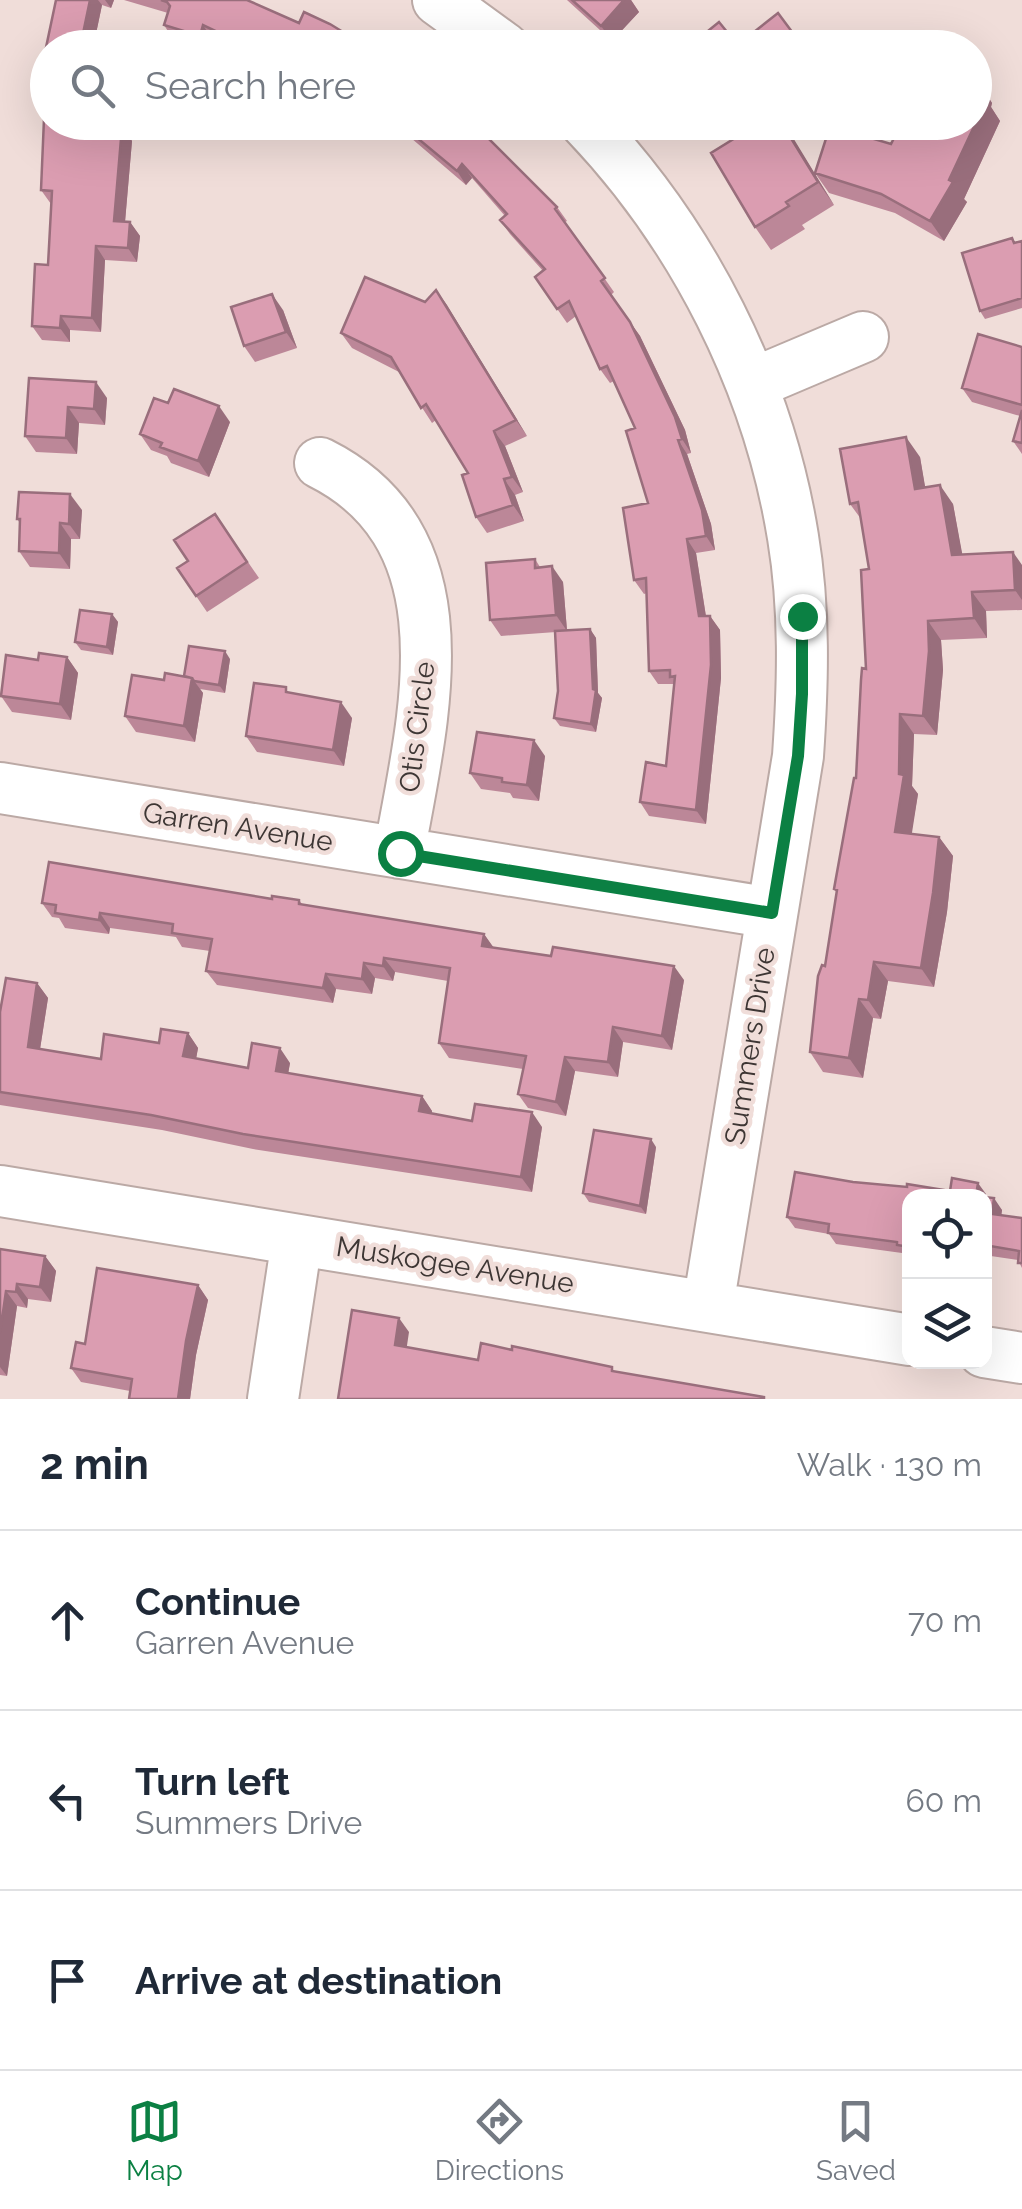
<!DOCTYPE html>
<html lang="en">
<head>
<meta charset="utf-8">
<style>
  body { margin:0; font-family:Raleway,sans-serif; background:#f6f6f7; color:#1f2937 }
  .controls { position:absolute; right:30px; bottom:30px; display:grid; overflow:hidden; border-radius:20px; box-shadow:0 10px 40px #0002 }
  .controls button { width:90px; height:90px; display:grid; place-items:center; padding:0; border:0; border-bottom:2px solid #e0e1e3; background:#fff; color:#1f2937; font:50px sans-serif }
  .stop { position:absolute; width:30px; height:30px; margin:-22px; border:8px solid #0b8043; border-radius:50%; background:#fff }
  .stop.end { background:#0b8043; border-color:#fff; box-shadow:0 2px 10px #0008 }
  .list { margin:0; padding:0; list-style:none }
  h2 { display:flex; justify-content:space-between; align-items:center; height:130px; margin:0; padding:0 40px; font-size:42px }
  h2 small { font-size:32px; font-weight:400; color:#747a83 }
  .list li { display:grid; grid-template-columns:65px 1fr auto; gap:30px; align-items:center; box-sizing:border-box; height:180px; padding:0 40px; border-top:2px solid #e0e1e3 }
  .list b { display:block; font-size:38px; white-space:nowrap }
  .list p { margin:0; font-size:32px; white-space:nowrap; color:#747a83 }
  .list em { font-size:32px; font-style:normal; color:#747a83 }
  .icon { flex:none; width:55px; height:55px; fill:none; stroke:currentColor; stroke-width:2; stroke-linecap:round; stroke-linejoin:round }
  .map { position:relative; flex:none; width:1022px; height:1399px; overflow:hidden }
  .search { position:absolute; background:#fff; box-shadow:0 10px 40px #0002; left:30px; right:30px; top:30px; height:110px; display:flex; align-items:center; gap:25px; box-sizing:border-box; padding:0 35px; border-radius:55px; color:#747a83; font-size:38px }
  .sheet { height:670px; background:#fff }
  nav { display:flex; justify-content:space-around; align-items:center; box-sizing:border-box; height:140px; border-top:2px solid #e0e1e3; background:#fff; font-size:28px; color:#747a83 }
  nav a { display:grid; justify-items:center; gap:5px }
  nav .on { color:#0b8043 }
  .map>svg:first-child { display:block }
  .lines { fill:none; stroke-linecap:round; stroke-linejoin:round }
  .minor-casing { stroke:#bba9a5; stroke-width:54 }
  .minor { stroke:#fff; stroke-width:50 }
  .wall { fill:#bc8798 }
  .shaded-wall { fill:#996e7c }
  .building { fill:#db9db1; stroke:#996e7c; stroke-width:2.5 }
  .route { stroke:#0b8043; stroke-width:12 }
  .labels { text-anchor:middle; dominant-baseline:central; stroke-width:9; stroke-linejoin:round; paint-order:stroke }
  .street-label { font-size:28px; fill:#3d3634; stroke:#f0ddd9 }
</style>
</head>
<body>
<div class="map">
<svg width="1022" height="1399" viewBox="0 0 1022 1399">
  <rect width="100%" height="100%" fill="#f0ddd9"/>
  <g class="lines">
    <defs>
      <path id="minor" d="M 438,0 L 504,48
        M 585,122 C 693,235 768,383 793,537 C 805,609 803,683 798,756 L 708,1306
        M 752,384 L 863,337
        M 320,463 C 472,539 423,719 399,853
        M 0,788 L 772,913
        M 0,1191 L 910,1340
        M 984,1352 L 1022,1358
        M 273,1399 L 297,1240"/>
    </defs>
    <use href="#minor" class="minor-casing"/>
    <use href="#minor" class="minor"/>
  </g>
  <path class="wall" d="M 56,0 L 114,0 L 111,8 L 102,5 L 93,48 L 48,48 L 48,122 L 104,122 L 104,126 L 122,127 L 132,141 L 125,221 L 130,222 L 140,236 L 137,262 L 105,260 L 101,332 L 70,330 L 70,342 L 42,340 L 32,326 L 35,264 L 48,265 L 51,204 L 41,190 L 45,102 L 40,95 L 40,76 Z
    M 124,0 L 247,0 L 299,23 L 369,48 L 231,48 L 212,39 L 210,48 L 202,48 L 173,39 L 164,25 L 168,13 Z
    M 567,0 L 631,0 L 639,12 L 612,41 Z
    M 979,83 L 992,103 L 991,107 L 1000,121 L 964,199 L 967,202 L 944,241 L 895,213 L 829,193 L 815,173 L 891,144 Z
    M 385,122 L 472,122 L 557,207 L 567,221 L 565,222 L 614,292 L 611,295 L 640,336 L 685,430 L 691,453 L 687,454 L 711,524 L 715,550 L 696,553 L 706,616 L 710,616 L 720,630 L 721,678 L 706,824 L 649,816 L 640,802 L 666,766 L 675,684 L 658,684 L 649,671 L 647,593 L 644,594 L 634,580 L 648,503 L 635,428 L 614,381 L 610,383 L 600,369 L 576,316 L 567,323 L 535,277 L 543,271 L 510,234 L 500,220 L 505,216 L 472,178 L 466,185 L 411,138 Z
    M 687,122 L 704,122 L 693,131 Z
    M 782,122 L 834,205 L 802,225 L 805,229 L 771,250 L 755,227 Z
    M 1012,238 L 1015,243 L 1022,241 L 1022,308 L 985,319 L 980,311 Z
    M 436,290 L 527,436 L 505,446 L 523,492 L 515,495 L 524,521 L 487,533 L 476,517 L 468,473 L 436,420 L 432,423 L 399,372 L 352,348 L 341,333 L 425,302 Z
    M 283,310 L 297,348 L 255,362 L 244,346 Z
    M 1022,347 L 1022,454 L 1013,441 L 1020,416 L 972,402 L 962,388 Z
    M 29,378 L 107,398 L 105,425 L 79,423 L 77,454 L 36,452 L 25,436 Z
    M 230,422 L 209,477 L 171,463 L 167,456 L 151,450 L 140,434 Z
    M 920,457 L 925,488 L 953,504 L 962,555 L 1022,565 L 1022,610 L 986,611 L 987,638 L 941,640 L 943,670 L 937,735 L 914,734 L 912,786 L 918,794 L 911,834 L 939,837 L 953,856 L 947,912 L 934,987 L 888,981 L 881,1019 L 873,1018 L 863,1078 L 823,1072 L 810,1052 L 837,893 L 834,889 L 856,778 L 866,669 L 869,569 L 861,519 L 850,504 Z
    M 82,510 L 80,539 L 71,539 L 70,569 L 30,567 L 19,551 L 20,523 L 17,519 Z
    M 215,514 L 259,578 L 207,612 L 177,568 L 188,561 Z
    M 535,559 L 540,567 L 563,582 L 567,630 L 590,629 L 596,638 L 598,693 L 602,698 L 596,732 L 560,726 L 554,718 L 558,691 L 556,632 L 501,636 L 490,620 Z
    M 112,614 L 118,622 L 113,655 L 81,650 L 75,642 Z
    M 67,657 L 78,673 L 71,720 L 12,712 L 1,696 L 38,660 Z
    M 230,659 L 225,693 L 200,689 L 203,693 L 195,742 L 136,732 L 125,716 L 164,680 L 184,676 Z
    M 290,693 L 352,718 L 344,766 L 257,752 L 246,736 Z
    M 545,756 L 539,801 L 513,798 L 510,793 L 481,789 L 470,773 Z
    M 272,899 L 299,900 L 302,904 L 484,934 L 493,948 L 684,980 L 672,1050 L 623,1042 L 618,1077 L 575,1071 L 566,1116 L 528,1108 L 518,1094 L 523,1069 L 449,1058 L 439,1043 L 448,981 L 395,972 L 393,981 L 375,978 L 372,994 L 336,989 L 333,1003 L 217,985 L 206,971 L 210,951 L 182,947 L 176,937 L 110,928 L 109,934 L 65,928 L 59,918 L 52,917 L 42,903 Z
    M 37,983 L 48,998 L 40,1049 L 101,1059 L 159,1043 L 188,1033 L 198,1048 L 196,1058 L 248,1068 L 290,1063 L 288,1073 L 422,1096 L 432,1111 L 432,1113 L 472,1121 L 542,1127 L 532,1192 L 253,1149 L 162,1130 L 0,1105 L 0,1012 Z
    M 656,1147 L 646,1214 L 589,1202 L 583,1193 Z
    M 853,1182 L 986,1194 L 985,1197 L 1002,1210 L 1001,1215 L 1022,1218 L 1022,1268 L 1018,1260 L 984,1255 L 984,1196 L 910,1196 L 910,1257 L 905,1256 L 902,1253 L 836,1244 L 829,1234 L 795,1228 L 787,1217 Z
    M 0,1249 L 45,1256 L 56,1271 L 51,1302 L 28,1299 L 27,1308 L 17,1306 L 7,1376 L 0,1375 Z
    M 198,1285 L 208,1300 L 196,1355 L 190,1399 L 129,1399 L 130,1391 L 81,1382 L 71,1368 L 85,1344 Z"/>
  <path class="shaded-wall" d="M 90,0 L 98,0 L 102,5 L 93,48 L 80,48 Z
    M 105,0 L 114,0 L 111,8 Z
    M 624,0 L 631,0 L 639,12 L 612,41 L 601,26 Z
    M 203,25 L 212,39 L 210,48 L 208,48 L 200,36 Z
    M 979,83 L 992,103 L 991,107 L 1000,121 L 964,199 L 967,202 L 944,241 L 930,221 L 949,180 L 974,97 L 974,92 Z
    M 782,122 L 792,136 L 834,205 L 818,182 Z
    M 122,127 L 132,141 L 124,234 L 114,221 Z
    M 462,164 L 472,178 L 466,185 L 457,171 Z
    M 130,222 L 140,236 L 137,262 L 128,248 Z
    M 96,246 L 105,260 L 101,332 L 92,318 Z
    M 436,290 L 447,305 L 527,436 L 516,420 Z
    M 272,294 L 283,310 L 297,348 L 286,332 Z
    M 61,316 L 70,330 L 70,342 L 60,328 Z
    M 630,322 L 640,336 L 685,430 L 691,453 L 682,439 Z
    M 96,382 L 107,398 L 105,425 L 94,409 Z
    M 219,406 L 230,422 L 209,477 L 198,461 Z
    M 68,407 L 79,423 L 77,454 L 66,438 Z
    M 494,431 L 505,446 L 523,492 L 512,477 Z
    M 906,437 L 920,457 L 929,509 L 915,489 Z
    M 678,440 L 687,454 L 711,524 L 715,550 L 706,536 Z
    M 504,479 L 515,495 L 524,521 L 513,505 Z
    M 940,485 L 953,504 L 966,574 L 952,555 Z
    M 70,494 L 82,510 L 80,539 L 69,524 Z
    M 60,523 L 71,539 L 70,569 L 59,553 Z
    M 687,539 L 696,553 L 708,630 L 699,616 Z
    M 1013,552 L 1022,565 L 1022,600 L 1015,590 Z
    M 552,566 L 563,582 L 567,631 L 556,615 Z
    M 972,592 L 986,611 L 987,638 L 974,618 Z
    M 112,614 L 118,622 L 113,655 L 107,647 Z
    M 710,616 L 720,630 L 721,678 L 706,824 L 696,810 Z
    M 928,621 L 941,640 L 943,670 L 937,735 L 923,716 Z
    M 590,629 L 596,638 L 598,693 L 602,698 L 596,732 L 591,724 L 593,689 Z
    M 225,651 L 230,659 L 225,693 L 219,685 Z
    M 67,657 L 78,673 L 71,720 L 60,704 Z
    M 192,678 L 203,693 L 195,742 L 184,726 Z
    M 341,702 L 352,718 L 344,766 L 333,750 Z
    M 900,714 L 914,734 L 912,786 L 918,794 L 909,852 L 895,832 Z
    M 534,740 L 545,756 L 539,801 L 527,785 Z
    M 939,837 L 953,856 L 947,912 L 934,987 L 921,968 Z
    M 100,913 L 110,928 L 109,934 L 99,920 Z
    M 484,934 L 494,948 L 482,946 Z
    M 384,958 L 395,972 L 393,981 L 383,966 Z
    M 874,962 L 888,981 L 881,1019 L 868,1000 Z
    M 364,963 L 375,978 L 372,994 L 362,979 Z
    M 674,966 L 684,980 L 672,1050 L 662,1036 Z
    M 326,974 L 336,989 L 333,1003 L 323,988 Z
    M 37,983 L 48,998 L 38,1062 L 28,1047 Z
    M 859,999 L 873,1018 L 863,1078 L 849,1058 Z
    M 613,1027 L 623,1042 L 618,1077 L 608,1062 Z
    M 188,1033 L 198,1048 L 194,1071 L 183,1056 Z
    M 280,1048 L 290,1063 L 286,1086 L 276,1071 Z
    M 565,1057 L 575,1071 L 566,1116 L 556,1102 Z
    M 422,1096 L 432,1111 L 430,1126 L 419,1111 Z
    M 532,1112 L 542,1127 L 532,1192 L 521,1177 Z
    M 651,1139 L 656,1147 L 646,1214 L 640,1206 Z
    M 978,1183 L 986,1194 L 984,1201 L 976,1196 Z
    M 994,1198 L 1002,1210 L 1000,1226 L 992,1214 Z
    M 45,1256 L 56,1271 L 51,1302 L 40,1287 Z
    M 17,1284 L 28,1299 L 27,1308 L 16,1292 Z
    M 198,1285 L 208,1300 L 196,1355 L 190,1399 L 178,1399 L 186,1341 Z
    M 6,1291 L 17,1306 L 7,1376 L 0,1367 L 0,1333 Z
    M 399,1318 L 409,1332 L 405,1359 L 395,1345 Z"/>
  <path class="building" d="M 56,0 L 90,0 L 80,48 L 48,48 L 48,122 L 94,122 L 94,125 L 122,127 L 114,221 L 130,222 L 128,248 L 96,246 L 92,318 L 61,316 L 60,328 L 32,326 L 35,264 L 48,265 L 52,191 L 41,190 L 45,95 L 40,95 L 40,76 Z
    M 161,0 L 247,0 L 299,23 L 304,12 L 330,24 L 369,48 L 251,48 L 203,25 L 200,36 L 164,25 L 170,6 L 167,2 Z
    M 572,0 L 624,0 L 601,26 Z
    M 778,13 L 804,48 L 766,48 L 754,32 Z
    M 719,22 L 740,48 L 687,48 Z
    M 974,96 L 986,101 L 949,180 L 953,182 L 930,221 L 881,194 L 815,173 L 830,126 L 891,144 L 902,122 L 974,122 Z
    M 398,122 L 472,122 L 557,207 L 555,209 L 605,278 L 601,281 L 630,322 L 675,417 L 682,439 L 678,440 L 702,510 L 706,536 L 687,539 L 699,616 L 710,616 L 711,665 L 696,810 L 640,802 L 646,762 L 666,766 L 675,676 L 670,677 L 670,670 L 649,671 L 646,578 L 634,580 L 623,508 L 648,503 L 626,431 L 635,428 L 607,366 L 600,369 L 569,301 L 557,309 L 535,277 L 545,269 L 500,220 L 507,214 L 462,164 L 457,171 Z
    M 761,122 L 781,122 L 818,182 L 786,202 L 789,206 L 755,227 L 711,153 Z
    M 1012,238 L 1014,243 L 1022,241 L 1022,298 L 980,311 L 962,253 Z
    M 365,277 L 425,302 L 436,290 L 516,420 L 494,431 L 512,477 L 504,479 L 513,505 L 476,517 L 462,475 L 468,473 L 426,404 L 421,408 L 391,357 L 341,333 Z
    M 272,294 L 286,332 L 244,346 L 231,307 Z
    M 978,334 L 1022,347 L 1022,405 L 962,388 Z
    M 29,378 L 96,382 L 94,409 L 68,407 L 66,438 L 25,436 Z
    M 174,389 L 219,406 L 198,461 L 160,447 L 162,443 L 140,434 L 154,398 L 168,403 Z
    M 1022,410 L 1022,443 L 1013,441 Z
    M 906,437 L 915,489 L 940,485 L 952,555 L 1013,552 L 1015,590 L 972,592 L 974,618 L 928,621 L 929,651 L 923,716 L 900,714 L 899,774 L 904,775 L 895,832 L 939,837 L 933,893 L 921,968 L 874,962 L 868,1000 L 859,999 L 849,1058 L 810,1052 L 818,976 L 822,965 L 825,966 L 837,890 L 834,889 L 854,778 L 856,778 L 861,680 L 862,668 L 866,669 L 861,570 L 869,569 L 858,502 L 850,504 L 840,449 Z
    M 19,492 L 70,494 L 69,524 L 60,523 L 59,553 L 19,551 L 20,519 L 17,519 Z
    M 215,514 L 247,562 L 196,596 L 177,568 L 188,561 L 174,540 Z
    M 535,559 L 535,568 L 552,566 L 556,615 L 490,620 L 486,563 Z
    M 80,610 L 112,614 L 107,647 L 75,642 Z
    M 590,629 L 593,689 L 596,690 L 591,724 L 554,718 L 558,691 L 555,631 Z
    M 189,646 L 225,651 L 219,685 L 194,681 L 192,678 L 184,676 Z
    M 39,653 L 67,657 L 60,704 L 1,696 L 6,655 L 38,660 Z
    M 165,673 L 192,678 L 184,726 L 125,716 L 132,675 L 164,680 Z
    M 254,683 L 286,687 L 286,692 L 341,702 L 333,750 L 246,736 Z
    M 477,732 L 534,740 L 527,785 L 502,782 L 502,778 L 470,773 Z
    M 49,862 L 272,899 L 272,896 L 299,900 L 299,904 L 484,934 L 482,946 L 551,956 L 553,947 L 674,966 L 662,1036 L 613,1027 L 608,1062 L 565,1057 L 556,1102 L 518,1094 L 526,1056 L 439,1043 L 450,968 L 384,958 L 383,966 L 364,963 L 362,979 L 326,974 L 323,988 L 206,971 L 212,939 L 172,933 L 173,924 L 100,913 L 99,920 L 55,913 L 56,905 L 42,903 Z
    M 6,978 L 37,983 L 28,1047 L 101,1059 L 104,1034 L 159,1043 L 161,1029 L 188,1033 L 183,1056 L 248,1068 L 252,1043 L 280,1048 L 276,1071 L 422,1096 L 419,1111 L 472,1121 L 475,1104 L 532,1112 L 521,1177 L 243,1134 L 151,1115 L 0,1092 L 0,1012 Z
    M 594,1130 L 651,1139 L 640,1206 L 583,1193 Z
    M 795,1172 L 853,1182 L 907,1187 L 907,1184 L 950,1191 L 952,1178 L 978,1183 L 976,1196 L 981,1196 L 910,1196 L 910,1247 L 897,1245 L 897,1242 L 828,1233 L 829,1224 L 787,1217 Z
    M 984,1197 L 994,1198 L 992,1214 L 1022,1218 L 1022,1263 L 1018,1263 L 1019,1251 L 984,1245 Z
    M 0,1249 L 45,1256 L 40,1287 L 17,1284 L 16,1292 L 6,1291 L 0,1333 Z
    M 97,1268 L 198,1285 L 186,1341 L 178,1399 L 129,1399 L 132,1379 L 71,1368 L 76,1342 L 85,1344 Z
    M 352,1310 L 399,1318 L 395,1345 L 478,1360 L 481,1343 L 512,1350 L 512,1346 L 612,1367 L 612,1371 L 764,1397 L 764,1399 L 338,1399 Z"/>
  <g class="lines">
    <path class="route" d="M 400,853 L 772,913 L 798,756 L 802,694 L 802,616"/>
  </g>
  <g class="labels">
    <g class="street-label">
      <text transform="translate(417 727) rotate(-83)">Otis Circle</text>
      <text transform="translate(238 827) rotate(9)">Garren Avenue</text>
      <text transform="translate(750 1046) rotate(-81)">Summers Drive</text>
      <text transform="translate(455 1265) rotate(9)">Muskogee Avenue</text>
    </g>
  </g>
</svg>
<div class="controls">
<button><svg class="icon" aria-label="locate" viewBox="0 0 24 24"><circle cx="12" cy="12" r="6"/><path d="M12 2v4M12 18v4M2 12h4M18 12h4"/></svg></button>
<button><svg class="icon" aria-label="layers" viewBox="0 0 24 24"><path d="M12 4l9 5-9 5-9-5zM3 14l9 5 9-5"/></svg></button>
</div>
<div class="stop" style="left:400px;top:853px"></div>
<div class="stop end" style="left:802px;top:616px"></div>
<div class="search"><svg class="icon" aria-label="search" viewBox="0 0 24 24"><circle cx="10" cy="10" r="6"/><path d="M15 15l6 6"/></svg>Search here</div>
</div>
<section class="sheet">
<h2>2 min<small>Walk · 130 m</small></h2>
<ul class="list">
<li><svg class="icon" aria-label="ahead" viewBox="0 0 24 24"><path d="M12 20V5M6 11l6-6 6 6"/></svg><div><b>Continue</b><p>Garren Avenue</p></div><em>70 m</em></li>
<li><svg class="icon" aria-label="left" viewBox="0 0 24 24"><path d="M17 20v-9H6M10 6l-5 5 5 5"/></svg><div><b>Turn left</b><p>Summers Drive</p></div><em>60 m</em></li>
<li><svg class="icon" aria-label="arrive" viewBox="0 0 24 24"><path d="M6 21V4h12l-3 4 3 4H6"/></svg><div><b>Arrive at destination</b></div></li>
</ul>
</section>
<nav>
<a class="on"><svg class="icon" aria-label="map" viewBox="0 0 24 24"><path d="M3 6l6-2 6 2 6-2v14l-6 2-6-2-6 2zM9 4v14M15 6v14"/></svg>Map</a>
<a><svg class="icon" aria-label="directions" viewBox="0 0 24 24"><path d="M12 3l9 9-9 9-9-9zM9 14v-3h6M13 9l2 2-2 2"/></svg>Directions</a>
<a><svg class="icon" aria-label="saved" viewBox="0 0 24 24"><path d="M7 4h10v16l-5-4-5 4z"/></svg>Saved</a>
</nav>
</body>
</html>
